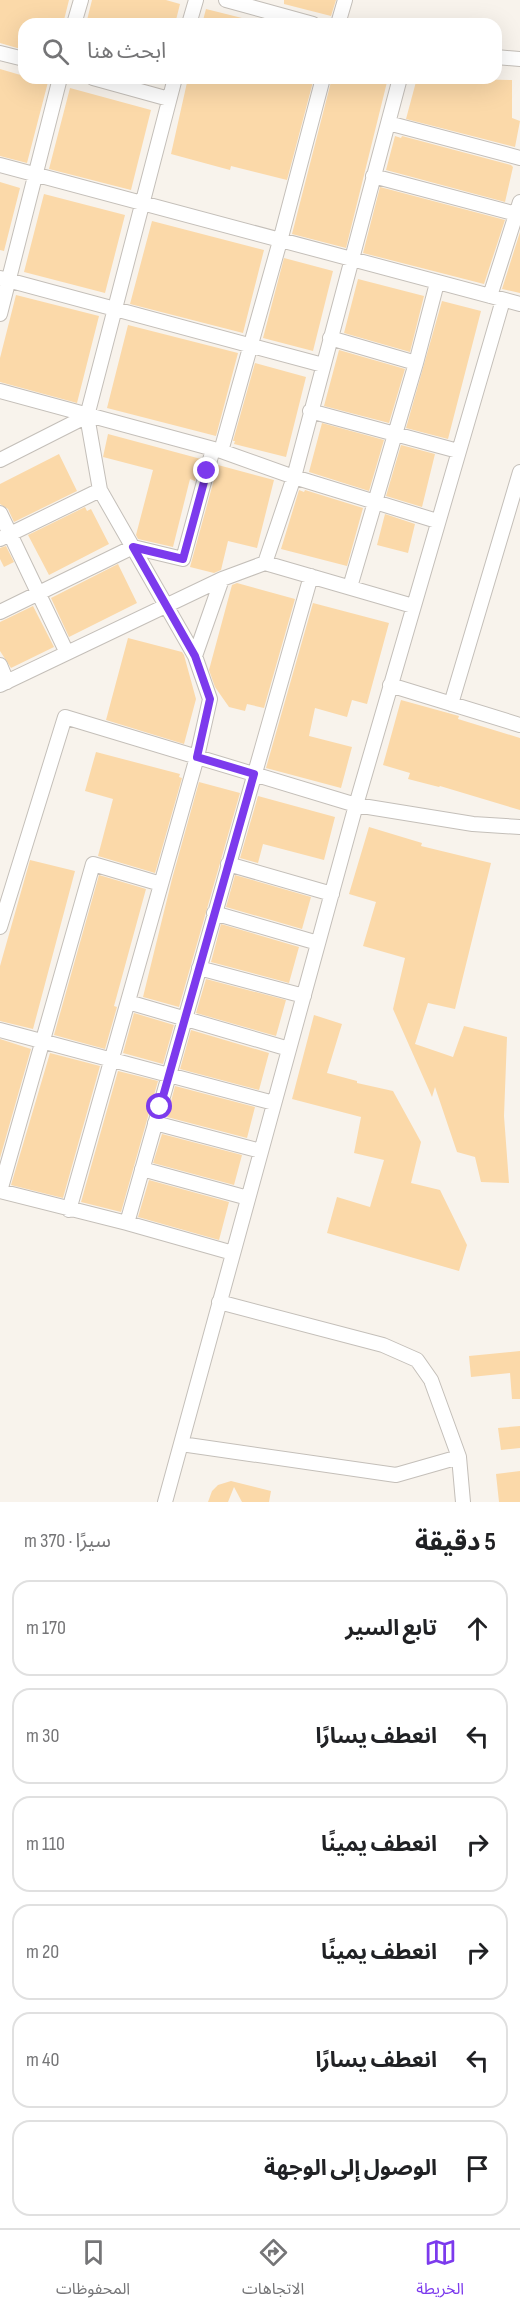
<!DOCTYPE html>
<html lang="ar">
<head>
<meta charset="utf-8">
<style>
  body { margin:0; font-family:"Sofia Sans Condensed","Noto Sans Arabic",sans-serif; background:#f2f2f2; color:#202124; direction:rtl }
  .stop { position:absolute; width:18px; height:18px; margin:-14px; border:4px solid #7c3aed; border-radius:50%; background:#fff }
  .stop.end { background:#7c3aed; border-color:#fff; box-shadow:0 2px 6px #0008 }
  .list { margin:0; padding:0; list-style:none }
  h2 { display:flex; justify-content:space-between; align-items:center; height:78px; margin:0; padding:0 24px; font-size:26px }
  h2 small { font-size:20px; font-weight:400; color:#757577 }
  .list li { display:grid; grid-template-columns:39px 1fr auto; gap:18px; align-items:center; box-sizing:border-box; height:96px; margin:0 12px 12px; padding:0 12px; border:2px solid #e0e0e0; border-radius:18px }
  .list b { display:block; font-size:22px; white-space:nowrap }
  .list em { font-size:20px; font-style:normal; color:#757577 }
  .icon { flex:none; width:33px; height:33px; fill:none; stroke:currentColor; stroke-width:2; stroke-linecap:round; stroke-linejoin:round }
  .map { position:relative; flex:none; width:520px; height:1502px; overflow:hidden; direction:ltr }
  .search { position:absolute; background:#fff; box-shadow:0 6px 24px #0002; left:18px; right:18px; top:18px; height:66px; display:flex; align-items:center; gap:15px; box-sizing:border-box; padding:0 21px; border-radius:18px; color:#757577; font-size:22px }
  .sheet { height:726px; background:#fff }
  nav { display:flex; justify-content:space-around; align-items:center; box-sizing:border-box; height:84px; border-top:2px solid #e0e0e0; background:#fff; font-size:16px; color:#757577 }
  nav a { display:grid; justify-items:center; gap:3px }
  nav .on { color:#7c3aed }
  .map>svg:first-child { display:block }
  .building { fill:#fbd9a9 }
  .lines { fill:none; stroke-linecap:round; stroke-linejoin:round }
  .minor-casing { stroke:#c4bfb9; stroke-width:16 }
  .minor { stroke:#fff; stroke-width:14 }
  .route { stroke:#7c3aed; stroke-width:8 }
</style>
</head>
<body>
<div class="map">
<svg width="520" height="1502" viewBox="0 0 520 1502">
  <rect width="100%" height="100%" fill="#f8f3ec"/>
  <path class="building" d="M 0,0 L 69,0 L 63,24 L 24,24 L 24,50 L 0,43 Z
    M 92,0 L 166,0 L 180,4 L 175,24 L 86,24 Z
    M 284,0 L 336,0 L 331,16 L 284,4 Z
    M 206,9 L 250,20 L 249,24 L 202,24 Z
    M 0,69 L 24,76 L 24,78 L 48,82 L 27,163 L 0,156 Z
    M 188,78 L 314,78 L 287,180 L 231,166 L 230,170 L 171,154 Z
    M 332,78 L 388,78 L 346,248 L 292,234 Z
    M 417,78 L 512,80 L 512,118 L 520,121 L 515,147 L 406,119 Z
    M 70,88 L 151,110 L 131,190 L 49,169 Z
    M 395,136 L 401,138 L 402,136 L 511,165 L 513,167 L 505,202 L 386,170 Z
    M 0,182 L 20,188 L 4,251 L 0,250 Z
    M 380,187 L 505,220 L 484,284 L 363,253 Z
    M 44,194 L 125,215 L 105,293 L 24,272 Z
    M 152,221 L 264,250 L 243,333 L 130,304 Z
    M 520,232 L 520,293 L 502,289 Z
    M 284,258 L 333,271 L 313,351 L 263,338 Z
    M 358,279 L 424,296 L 410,352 L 344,333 Z
    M 16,295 L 99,316 L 77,403 L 0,382 L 0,358 Z
    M 442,301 L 481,311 L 448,439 L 406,428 Z
    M 128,325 L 238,353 L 216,436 L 107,408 Z
    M 339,350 L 405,369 L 389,423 L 324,406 Z
    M 255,363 L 306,377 L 286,457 L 234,444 L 235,441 L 233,441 Z
    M 322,423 L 384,440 L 369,491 L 309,472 Z
    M 108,434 L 201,459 L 195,481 L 190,479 L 173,547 L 138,539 L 136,535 L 153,470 L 103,457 Z
    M 401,445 L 435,454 L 422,507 L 386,496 Z
    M 59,454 L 77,491 L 14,522 L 8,509 L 0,504 L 0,484 Z
    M 218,465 L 274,480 L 257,548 L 228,541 L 221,570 L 214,573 L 190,567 Z
    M 299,490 L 304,492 L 305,490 L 363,508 L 347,566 L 281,549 Z
    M 85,507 L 87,511 L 91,509 L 109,544 L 49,575 L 28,535 Z
    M 385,514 L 415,524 L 408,553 L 377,545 Z
    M 6,546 L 14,562 L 4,567 L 0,559 L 0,548 Z
    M 118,564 L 137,603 L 69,637 L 51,598 Z
    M 237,583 L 295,599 L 264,708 L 247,704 L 245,711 L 229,707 L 215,687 L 209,670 L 232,585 Z
    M 313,603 L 389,623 L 367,704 L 352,700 L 347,717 L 315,708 L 309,736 L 352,747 L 341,788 L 266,768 Z
    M 33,606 L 54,647 L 11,668 L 0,651 L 0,622 Z
    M 128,638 L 182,652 L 184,655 L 196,699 L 184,744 L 106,720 Z
    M 401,700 L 459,716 L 458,719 L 520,738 L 520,810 L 440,786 L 439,787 L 408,779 L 410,773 L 383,765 Z
    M 96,752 L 180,774 L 179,777 L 182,778 L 155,873 L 98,856 L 113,799 L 85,791 Z
    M 199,782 L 240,793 L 179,1007 L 143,997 L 172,879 Z
    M 258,796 L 335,817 L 324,860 L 263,844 L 258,863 L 240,858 Z
    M 369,827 L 422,843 L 421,846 L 491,863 L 455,1009 L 428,1003 L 415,1044 L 453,1057 L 464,1026 L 507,1037 L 504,1116 L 509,1183 L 481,1182 L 475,1157 L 457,1152 L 435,1087 L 432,1097 L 393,1009 L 405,958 L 363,946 L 376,902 L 349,894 Z
    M 30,860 L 75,871 L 33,1029 L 0,1021 L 0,966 Z
    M 99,875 L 146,889 L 114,1006 L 117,1007 L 105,1049 L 54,1035 Z
    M 235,875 L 311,897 L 302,929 L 226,907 Z
    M 221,924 L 299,947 L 289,983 L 211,962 Z
    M 206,979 L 286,1000 L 276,1036 L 196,1013 Z
    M 134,1013 L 174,1025 L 163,1064 L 123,1053 Z
    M 314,1015 L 342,1024 L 327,1073 L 357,1081 L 357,1083 L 393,1091 L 421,1142 L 411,1183 L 440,1190 L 467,1245 L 459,1271 L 327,1233 L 337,1197 L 370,1207 L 384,1160 L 354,1153 L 361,1117 L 292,1099 Z
    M 191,1030 L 269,1053 L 259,1090 L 180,1069 Z
    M 0,1039 L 31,1049 L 0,1158 Z
    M 50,1053 L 100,1066 L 63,1198 L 11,1185 Z
    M 118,1071 L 158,1081 L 121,1212 L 81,1202 Z
    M 175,1086 L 255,1107 L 247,1138 L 167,1117 Z
    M 162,1134 L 242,1155 L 234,1185 L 153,1163 Z
    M 149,1180 L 229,1202 L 219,1240 L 138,1217 Z
    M 520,1351 L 520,1399 L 512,1399 L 510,1373 L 471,1377 L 469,1356 Z
    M 520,1426 L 520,1448 L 501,1450 L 498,1428 Z
    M 520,1471 L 520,1502 L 499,1502 L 496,1474 Z
    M 231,1481 L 271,1491 L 269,1502 L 242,1502 L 234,1487 L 228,1502 L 208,1502 L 212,1491 L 218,1485 Z"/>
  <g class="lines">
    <defs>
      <path id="minor" d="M 226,0 L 313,24
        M 74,24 L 81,0
        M 189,24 L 196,0
        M 338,24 L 345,0
        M 0,53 L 24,59
        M 496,57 L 520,59
        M 93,78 L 169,99
        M 388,123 L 520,158
        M 0,165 L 520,304
        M 373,176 L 520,215
        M 0,278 L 323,365
        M 490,296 L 520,202
        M 0,314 L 60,78
        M 330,338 L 416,363
        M 0,391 L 221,451 L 294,477 L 437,521
        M 310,411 L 458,451
        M 221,451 L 280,241 L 323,78
        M 0,460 L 87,416
        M 0,513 L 67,653
        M 0,539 L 100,490
        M 265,563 L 294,477 L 400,78
        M 350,587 L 416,363 L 437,283
        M 0,612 L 133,547 L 183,559 L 213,449
        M 195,656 L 222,579
        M 0,665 L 7,682
        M 0,685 L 222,579 L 265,563 L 413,606
        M 390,685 L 520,725
        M 451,704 L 520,472
        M 228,864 L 332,894
        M 214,913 L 318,943
        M 0,927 L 65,717 L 356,805 L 473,824 L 520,827
        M 199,968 L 304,996
        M 128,1002 L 289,1049
        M 0,1030 L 274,1103
        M 155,1123 L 261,1151
        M 142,1169 L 248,1198
        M 0,1191 L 93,864 L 161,884
        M 0,1191 L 127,1223 L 233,1253
        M 69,1210 L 197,757 L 210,699 L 195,656 L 100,490 L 87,416 L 175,78
        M 127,1223 L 311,576
        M 219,1302 L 383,1345 L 417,1360 L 431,1380 L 459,1457 L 463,1502
        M 181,1444 L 396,1475 L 459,1457
        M 165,1502 L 356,805 L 503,300"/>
    </defs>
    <use href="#minor" class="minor-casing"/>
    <use href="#minor" class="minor"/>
  </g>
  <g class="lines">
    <path class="route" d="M 160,1107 L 254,774 L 197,757 L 210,699 L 195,656 L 133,547 L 183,559 L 207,471"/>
  </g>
</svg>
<div class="stop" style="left:160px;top:1107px"></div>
<div class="stop end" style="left:207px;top:471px"></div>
<div class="search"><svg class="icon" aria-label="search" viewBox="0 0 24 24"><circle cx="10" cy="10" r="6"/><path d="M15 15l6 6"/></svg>ابحث هنا</div>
</div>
<section class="sheet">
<h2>5 دقيقة<small>سيرًا · 370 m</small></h2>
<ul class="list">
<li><svg class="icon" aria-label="ahead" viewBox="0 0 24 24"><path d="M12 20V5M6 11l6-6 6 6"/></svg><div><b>تابع السير</b></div><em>170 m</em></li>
<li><svg class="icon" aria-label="left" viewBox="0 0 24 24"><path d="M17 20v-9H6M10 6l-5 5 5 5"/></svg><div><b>انعطف يسارًا</b></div><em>30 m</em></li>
<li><svg class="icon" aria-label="right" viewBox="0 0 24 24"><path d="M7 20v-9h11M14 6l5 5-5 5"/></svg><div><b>انعطف يمينًا</b></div><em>110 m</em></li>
<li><svg class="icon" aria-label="right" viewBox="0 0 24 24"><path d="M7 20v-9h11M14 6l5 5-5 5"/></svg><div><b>انعطف يمينًا</b></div><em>20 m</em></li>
<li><svg class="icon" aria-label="left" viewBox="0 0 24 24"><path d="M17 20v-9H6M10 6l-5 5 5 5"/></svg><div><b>انعطف يسارًا</b></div><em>40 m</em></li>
<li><svg class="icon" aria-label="arrive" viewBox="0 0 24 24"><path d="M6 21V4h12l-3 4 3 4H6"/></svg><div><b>الوصول إلى الوجهة</b></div></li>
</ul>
</section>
<nav>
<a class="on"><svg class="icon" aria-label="map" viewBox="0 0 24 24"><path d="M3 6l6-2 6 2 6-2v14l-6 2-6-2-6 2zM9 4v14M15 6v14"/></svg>الخريطة</a>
<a><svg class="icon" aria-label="directions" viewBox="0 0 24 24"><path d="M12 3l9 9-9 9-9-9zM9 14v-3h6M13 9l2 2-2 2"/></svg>الاتجاهات</a>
<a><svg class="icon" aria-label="saved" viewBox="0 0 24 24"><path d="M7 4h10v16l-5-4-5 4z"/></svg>المحفوظات</a>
</nav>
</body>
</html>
